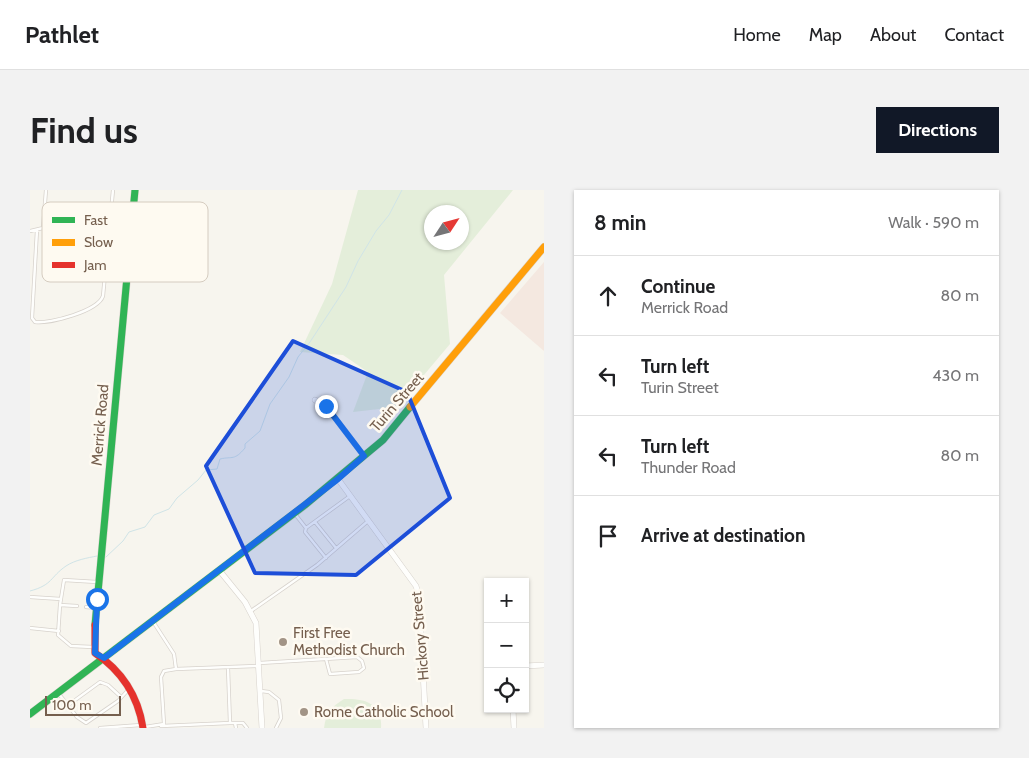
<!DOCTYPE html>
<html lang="en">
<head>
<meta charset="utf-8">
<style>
  body { margin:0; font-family:Cabin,sans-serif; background:#f2f2f2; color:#202124 }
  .controls { position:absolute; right:15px; bottom:15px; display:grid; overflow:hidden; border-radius:0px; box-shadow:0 1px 4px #0004 }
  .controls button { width:45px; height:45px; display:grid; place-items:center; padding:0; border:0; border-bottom:1px solid #e0e0e0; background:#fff; color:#202124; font:25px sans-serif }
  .compass { position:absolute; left:394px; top:15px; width:45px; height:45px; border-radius:50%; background:#fff; box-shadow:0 1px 4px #0004; rotate:54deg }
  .scale { position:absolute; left:15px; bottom:12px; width:76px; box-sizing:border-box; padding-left:5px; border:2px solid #755f4e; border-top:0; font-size:14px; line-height:18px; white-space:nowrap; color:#755f4e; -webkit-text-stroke:4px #fefaf1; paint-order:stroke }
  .stop { position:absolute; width:15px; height:15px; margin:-11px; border:4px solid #1a73e8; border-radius:50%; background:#fff }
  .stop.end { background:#1a73e8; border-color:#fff; box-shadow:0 1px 5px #0008 }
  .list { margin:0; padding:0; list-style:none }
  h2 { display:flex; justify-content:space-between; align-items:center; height:65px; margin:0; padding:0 20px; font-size:21px }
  h2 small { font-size:16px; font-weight:400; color:#757577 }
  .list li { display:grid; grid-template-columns:32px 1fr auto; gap:15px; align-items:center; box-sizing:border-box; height:80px; padding:0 20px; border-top:1px solid #e0e0e0 }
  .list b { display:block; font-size:19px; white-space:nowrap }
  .list p { margin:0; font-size:16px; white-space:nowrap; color:#757577 }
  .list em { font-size:16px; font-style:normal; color:#757577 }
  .icon { flex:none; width:28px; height:28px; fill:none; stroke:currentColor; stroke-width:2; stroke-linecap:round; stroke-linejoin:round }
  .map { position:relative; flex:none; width:514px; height:538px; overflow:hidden; border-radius:0px }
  header { display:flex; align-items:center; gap:30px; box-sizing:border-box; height:70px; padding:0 25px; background:#fff; border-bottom:1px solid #e0e0e0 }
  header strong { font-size:24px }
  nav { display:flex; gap:28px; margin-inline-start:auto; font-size:18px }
  .intro { display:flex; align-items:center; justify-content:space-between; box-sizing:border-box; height:120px; padding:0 30px }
  h1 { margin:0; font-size:35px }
  .button { padding:12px 22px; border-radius:0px; background:#111827; color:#fff; font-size:18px; font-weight:700 }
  main { display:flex; gap:30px; padding:0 30px }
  aside { flex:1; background:#fff; border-radius:0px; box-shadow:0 1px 4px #0004 }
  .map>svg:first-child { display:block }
  .commercial { fill:#f4e8e0 }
  .green { fill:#e4eeda; fill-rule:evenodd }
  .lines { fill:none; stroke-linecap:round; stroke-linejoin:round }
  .stream { stroke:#d0e4e7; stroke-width:1 }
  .lane-casing { stroke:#d7d2cc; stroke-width:4 }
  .street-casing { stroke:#d7d2cc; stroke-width:6 }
  .fast-casing { stroke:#d8d2cc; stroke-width:8 }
  .slow-casing { stroke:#d8d2cc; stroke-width:8 }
  .jam-casing { stroke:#d8d2cc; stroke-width:8 }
  .lane { stroke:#fefefc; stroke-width:2.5 }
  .street { stroke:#fefefc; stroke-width:5 }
  .fast { stroke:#30b455; stroke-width:7 }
  .slow { stroke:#ff9f0a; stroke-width:7 }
  .jam { stroke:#e5322d; stroke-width:7 }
  .route { stroke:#1a73e8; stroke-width:6 }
  .marked { fill:#1d4ed8; fill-opacity:0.2; stroke:#1d4ed8; stroke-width:4; stroke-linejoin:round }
  .poi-dot { fill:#a29486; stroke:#fefaf1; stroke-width:2 }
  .labels { text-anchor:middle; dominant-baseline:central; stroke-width:5; stroke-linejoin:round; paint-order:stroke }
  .street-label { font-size:15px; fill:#755f4e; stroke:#fefaf1 }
  .poi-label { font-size:15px; fill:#755f4e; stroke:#fefaf1; text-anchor:start }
  .key { fill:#fefaf1; stroke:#d5ccc0; stroke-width:1 }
  .key-label { font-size:14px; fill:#755f4e }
</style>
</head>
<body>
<header>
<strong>Pathlet</strong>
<nav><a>Home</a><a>Map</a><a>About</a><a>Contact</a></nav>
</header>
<div class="intro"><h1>Find us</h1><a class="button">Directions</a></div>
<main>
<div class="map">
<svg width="514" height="538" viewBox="0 0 514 538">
  <rect width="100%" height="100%" fill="#f7f5ee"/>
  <path class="commercial" d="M 514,72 L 514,161 L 470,123 Z"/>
  <path class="green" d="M 328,0 L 483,0 L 414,85 L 420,154 L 367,217 L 323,222 L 338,182 L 313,165 L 270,162 L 302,94 ZM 402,22 L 432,22 L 432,52 L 402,52 Z
    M 314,509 C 334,508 353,513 351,538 L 294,538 C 296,523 301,517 314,509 Z"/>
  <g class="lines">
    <path class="stream" d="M 76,367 L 93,351 L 99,342 L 115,337 L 124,325 L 139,319 L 147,308 L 168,290 L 176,280 L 187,279 L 190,269 C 203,266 204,271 215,258 L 215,254 L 230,241 L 240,214 L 259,187 L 268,167 L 280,152 L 316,97 L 328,71 L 346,41 L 359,25 L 372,0
      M 0,401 C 23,395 20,387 36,376 C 45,370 57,368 67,366"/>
    <defs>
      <path id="lane" d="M 16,0 L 13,38 L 65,24 L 101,24
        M 7,40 L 2,128 L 5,132 C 20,134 68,121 73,106 L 83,0
        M 0,41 L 13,38
        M 265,324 L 276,338 L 320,306
        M 285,332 L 306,358
        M 276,338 L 275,342 L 296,368
        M 0,407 L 31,409
        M 30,415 L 28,445 L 41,456 L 63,457
        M 47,416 L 30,415 L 34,390 L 67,392
        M 56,417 L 66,418
        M 221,421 L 287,375 L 338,331
        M 124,433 L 144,464 L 146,479 L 228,476
        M 0,438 L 29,441
        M 230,473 L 327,467 L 332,471 L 334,478 L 329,482 L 300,484 L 296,469
        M 231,501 L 239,502 L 249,510 L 251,528 L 246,538
        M 29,504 L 47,527 L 56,533 L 88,511 L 99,499
        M 37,516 L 70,492 L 78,495 L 90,506
        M 200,533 L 213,533 L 217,538
        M 205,533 L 206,538
        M 131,536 L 200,533 L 198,478
        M 115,537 L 134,534 L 131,487 L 134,481 L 146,479
        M 70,538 L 111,535"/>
      <path id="street" d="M 285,210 L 296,216 L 334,266
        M 308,289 L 386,396 L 389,406 L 396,538
        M 189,380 L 215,412 L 226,433 L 232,538
        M 495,476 L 514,475
        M 483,519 L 484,538"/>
      <path id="fast" d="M 65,435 L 105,0
        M 0,524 L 275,315 L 353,250 L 380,217"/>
      <path id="slow" d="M 380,217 L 514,57"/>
      <path id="jam" d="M 65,435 L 65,463 C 92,481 108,506 113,538"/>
    </defs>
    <use href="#lane" class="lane-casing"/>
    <use href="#street" class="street-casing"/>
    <use href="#fast" class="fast-casing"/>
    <use href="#slow" class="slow-casing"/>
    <use href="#jam" class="jam-casing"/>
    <use href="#lane" class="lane"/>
    <use href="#street" class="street"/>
    <use href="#fast" class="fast"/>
    <use href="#slow" class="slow"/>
    <use href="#jam" class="jam"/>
  </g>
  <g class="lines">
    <path class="route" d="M 67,409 L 65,463 L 74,468 L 308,289 L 334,266 L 296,216"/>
  </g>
  <path class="marked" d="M 263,151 L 377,202 L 420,308 L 326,385 L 225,383 L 176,276 Z"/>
  <g class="poi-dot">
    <circle cx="253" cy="452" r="5"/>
    <circle cx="274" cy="522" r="5"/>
  </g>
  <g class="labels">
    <g class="street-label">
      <text transform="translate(367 212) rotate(-49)">Turin Street</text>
      <text transform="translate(70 235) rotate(-85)">Merrick Road</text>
      <text transform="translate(390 446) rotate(-95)">Hickory Street</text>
    </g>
    <g class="poi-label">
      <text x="263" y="443">First Free<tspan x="263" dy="17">Methodist Church</tspan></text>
      <text x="284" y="522">Rome Catholic School</text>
    </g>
  </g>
  <rect x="12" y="12" width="166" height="80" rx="8" class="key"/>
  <rect x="22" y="27" width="23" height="6" fill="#30b455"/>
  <rect x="22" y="49" width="23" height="7" fill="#ff9f0a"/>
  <rect x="22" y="72" width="23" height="6" fill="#e5322d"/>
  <g class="key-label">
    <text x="54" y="35">Fast</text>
    <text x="54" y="57">Slow</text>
    <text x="54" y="80">Jam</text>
  </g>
</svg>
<div class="controls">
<button>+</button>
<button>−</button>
<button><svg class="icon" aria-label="locate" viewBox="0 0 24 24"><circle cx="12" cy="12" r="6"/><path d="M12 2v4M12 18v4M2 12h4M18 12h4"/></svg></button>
</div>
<svg class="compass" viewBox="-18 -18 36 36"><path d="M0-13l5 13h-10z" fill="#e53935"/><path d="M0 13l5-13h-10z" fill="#757577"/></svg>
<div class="scale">100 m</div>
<div class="stop" style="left:67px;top:409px"></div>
<div class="stop end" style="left:296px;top:216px"></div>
</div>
<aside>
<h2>8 min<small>Walk · 590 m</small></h2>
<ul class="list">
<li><svg class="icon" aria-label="ahead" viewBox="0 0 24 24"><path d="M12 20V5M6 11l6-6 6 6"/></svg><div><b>Continue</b><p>Merrick Road</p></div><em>80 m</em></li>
<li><svg class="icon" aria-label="left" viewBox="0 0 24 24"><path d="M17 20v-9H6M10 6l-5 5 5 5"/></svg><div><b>Turn left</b><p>Turin Street</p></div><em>430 m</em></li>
<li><svg class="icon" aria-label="left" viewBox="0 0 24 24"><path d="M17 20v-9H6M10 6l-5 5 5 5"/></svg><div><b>Turn left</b><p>Thunder Road</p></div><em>80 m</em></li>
<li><svg class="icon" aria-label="arrive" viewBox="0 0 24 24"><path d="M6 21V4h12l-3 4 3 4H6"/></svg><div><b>Arrive at destination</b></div></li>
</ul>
</aside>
</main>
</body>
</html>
